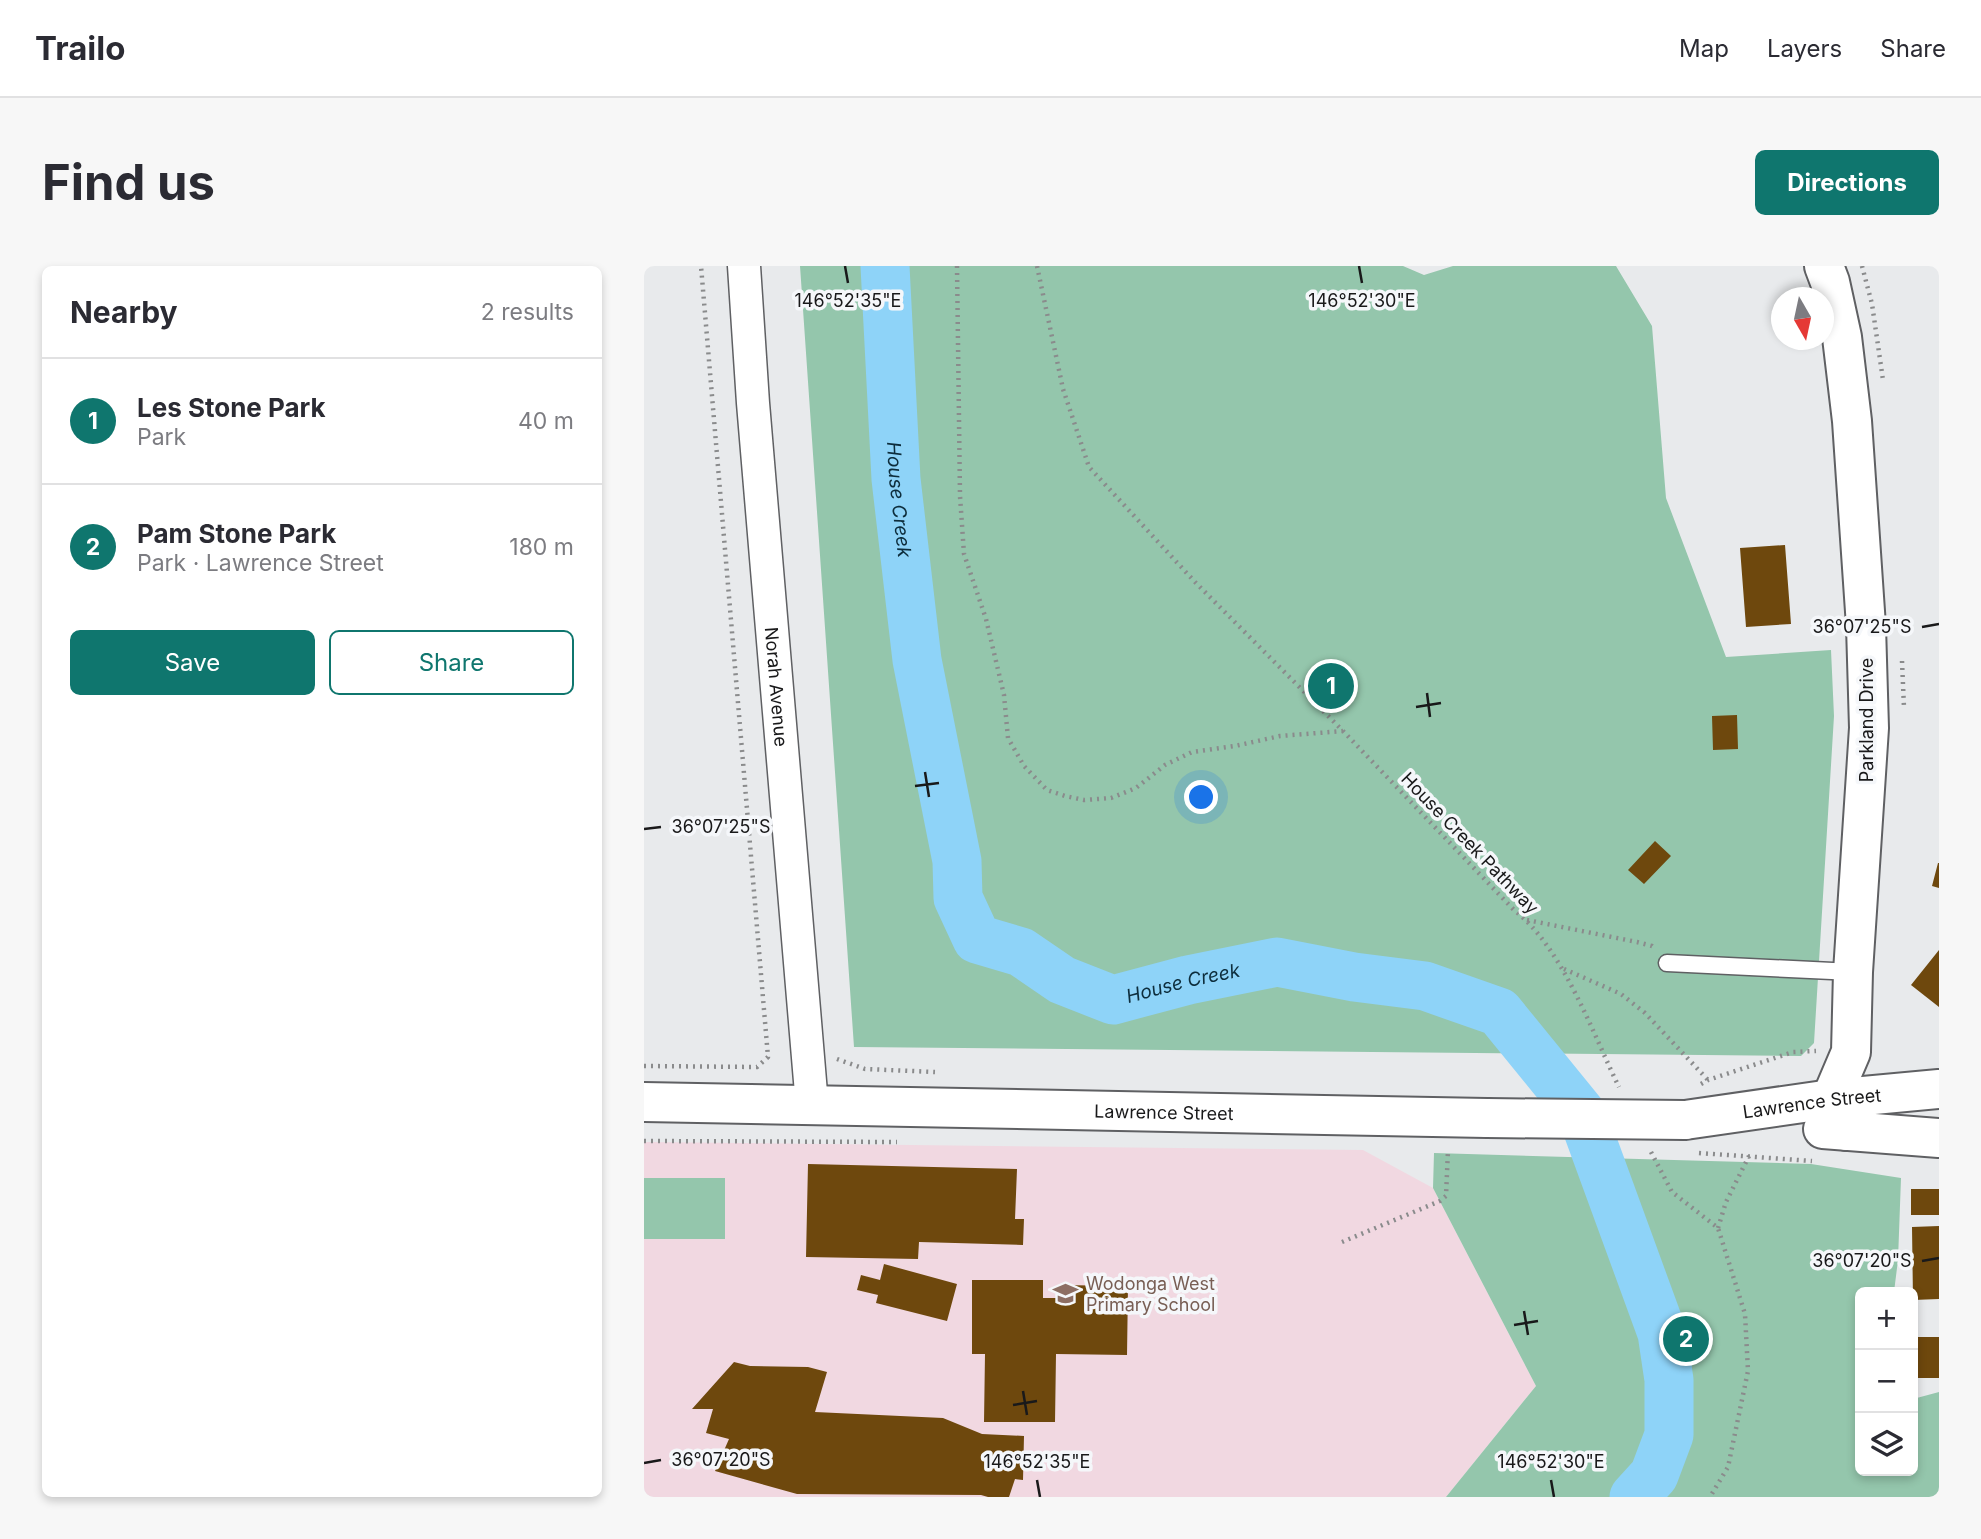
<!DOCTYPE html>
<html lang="en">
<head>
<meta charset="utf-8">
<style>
  body { margin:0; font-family:Inter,sans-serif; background:#f7f7f7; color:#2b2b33 }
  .controls { position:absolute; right:21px; bottom:21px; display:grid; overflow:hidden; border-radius:10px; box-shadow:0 4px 10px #0003 }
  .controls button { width:63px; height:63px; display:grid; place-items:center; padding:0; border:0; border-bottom:2px solid #e1e1e2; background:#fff; color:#2b2b33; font:35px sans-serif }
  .compass { position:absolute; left:1127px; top:21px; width:63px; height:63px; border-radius:50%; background:#fff; box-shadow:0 4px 10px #0003; rotate:171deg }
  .you { position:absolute; left:558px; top:532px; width:24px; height:24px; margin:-18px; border:5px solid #fff; border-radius:50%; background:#1a73e8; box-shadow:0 0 0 10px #1a73e833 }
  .badge { display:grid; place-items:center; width:46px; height:46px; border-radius:50%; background:#0f766e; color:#fff; font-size:23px; font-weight:700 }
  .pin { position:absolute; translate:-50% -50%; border:4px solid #fff; box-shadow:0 2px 7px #0006 }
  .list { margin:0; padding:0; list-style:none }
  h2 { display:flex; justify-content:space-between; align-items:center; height:91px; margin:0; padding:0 28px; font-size:30px }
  h2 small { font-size:23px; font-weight:400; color:#7c7c81 }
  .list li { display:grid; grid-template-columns:46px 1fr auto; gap:21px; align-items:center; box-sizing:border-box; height:126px; padding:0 28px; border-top:2px solid #e1e1e2 }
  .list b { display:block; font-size:26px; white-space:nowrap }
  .list p { margin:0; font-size:23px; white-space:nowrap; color:#7c7c81 }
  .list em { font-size:23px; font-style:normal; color:#7c7c81 }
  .actions { display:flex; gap:14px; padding:21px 28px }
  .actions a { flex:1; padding:16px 0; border:2px solid #0f766e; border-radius:10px; text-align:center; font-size:24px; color:#0f766e }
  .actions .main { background:#0f766e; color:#fff }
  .icon { flex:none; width:38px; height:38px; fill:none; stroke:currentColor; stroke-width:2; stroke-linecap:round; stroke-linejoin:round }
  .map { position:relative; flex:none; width:1295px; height:1231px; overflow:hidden; border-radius:10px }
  header { display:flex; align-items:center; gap:42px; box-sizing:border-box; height:98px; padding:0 35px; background:#fff; border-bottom:2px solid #e1e1e2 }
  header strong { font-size:33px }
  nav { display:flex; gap:38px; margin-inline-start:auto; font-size:24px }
  .intro { display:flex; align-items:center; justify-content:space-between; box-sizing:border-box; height:168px; padding:0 42px }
  h1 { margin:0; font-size:49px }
  .button { padding:18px 32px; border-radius:10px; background:#0f766e; color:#fff; font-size:24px; font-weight:700 }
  main { display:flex; gap:42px; padding:0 42px }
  aside { flex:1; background:#fff; border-radius:10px; box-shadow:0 4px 10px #0003 }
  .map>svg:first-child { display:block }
  .education { fill:#f1d8e1 }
  .green { fill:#94c6ac }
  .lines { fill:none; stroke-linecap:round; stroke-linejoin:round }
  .river { stroke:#8ed3f8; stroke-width:49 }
  .building { fill:#6e480d }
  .lane-casing { stroke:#5f6063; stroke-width:19 }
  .street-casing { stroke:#5f6063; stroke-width:35 }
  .secondary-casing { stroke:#5f6063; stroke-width:42 }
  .path { stroke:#8a8b8c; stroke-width:4.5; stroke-dasharray:2 5; stroke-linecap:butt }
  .lane { stroke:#fff; stroke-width:16 }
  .street { stroke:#fff; stroke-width:32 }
  .secondary { stroke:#fff; stroke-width:38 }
  .secondary-bridge-casing { stroke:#5f6063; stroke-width:42; stroke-linecap:butt }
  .secondary-bridge { stroke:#fff; stroke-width:38 }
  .ticks { fill:none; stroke:#19191a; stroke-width:2.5 }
  .labels { text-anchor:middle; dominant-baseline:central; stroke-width:7; stroke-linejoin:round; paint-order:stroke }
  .street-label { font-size:18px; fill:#19191a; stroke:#f5f7fa }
  .education-label { font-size:18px; fill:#785e54; stroke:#f5f7fa; text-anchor:start }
  .water-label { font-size:19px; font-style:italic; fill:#0d2d3c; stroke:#f5f7fa }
  .ticks-label { font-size:18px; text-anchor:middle; fill:#19191a; stroke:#f5f7fa; stroke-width:7; stroke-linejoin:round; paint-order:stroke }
</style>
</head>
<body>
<header>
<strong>Trailo</strong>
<nav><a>Map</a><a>Layers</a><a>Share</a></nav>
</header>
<div class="intro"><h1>Find us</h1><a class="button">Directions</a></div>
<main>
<aside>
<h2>Nearby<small>2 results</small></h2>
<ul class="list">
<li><span class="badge">1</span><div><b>Les Stone Park</b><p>Park</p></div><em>40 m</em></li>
<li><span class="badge">2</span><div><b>Pam Stone Park</b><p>Park · Lawrence Street</p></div><em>180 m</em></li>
</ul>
<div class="actions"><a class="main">Save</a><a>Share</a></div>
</aside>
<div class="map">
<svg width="1295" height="1231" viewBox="0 0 1295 1231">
  <rect width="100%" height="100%" fill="#e8eaec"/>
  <path class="education" d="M 0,876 L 719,884 L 789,922 L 892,1120 L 802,1231 L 0,1231 Z"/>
  <path class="green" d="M 156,0 L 759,0 L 780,9 L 809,0 L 972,0 L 1008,60 L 1022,232 L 1082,391 L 1187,384 L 1190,450 L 1170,777 L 1157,790 L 210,781 Z
    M 790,887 L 1167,898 L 1257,912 L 1254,994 L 1250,1026 L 1216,1026 L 1216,1205 L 1269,1205 L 1269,1133 L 1295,1126 L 1295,1231 L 802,1231 L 892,1120 L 789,922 Z
    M 0,912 L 81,912 L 81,973 L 0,973 Z"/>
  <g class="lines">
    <path class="river" id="s1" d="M 241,0 L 252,213 L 273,394 L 313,595 L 314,632 L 333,673 L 377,686 L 418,714 L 469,734 L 544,714 L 633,696 L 710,711 L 781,720 L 855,746 L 938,848 L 1018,1067 L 1025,1114 L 1025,1169 L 1010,1209 L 990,1231"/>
  </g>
  <path class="building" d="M 1141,279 L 1147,358 L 1102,361 L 1096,282 Z
    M 1093,449 L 1094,483 L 1069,484 L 1068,450 Z
    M 1011,575 L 1027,590 L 1000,618 L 984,604 Z
    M 1294,597 L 1295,597 L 1295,622 L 1288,620 Z
    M 1295,684 L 1295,741 L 1267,719 Z
    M 164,898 L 373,903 L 371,953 L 380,953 L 379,979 L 275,976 L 274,993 L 162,991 Z
    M 1267,923 L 1295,923 L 1295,949 L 1267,949 Z
    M 1295,960 L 1295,1033 L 1269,1034 L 1268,961 Z
    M 240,998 L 313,1018 L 303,1055 L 232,1037 L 234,1029 L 213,1024 L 217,1009 L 236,1014 Z
    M 328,1014 L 399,1014 L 399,1032 L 413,1032 L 414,1019 L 484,1020 L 483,1089 L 412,1088 L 411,1156 L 340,1156 L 341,1088 L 328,1088 Z
    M 1269,1071 L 1295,1071 L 1295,1112 L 1269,1112 Z
    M 90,1096 L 106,1100 L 164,1101 L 183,1106 L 171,1146 L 299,1152 L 338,1168 L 380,1170 L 379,1214 L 371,1213 L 365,1231 L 344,1231 L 337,1229 L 153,1228 L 71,1205 L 85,1173 L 62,1167 L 69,1143 L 48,1143 Z"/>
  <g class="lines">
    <defs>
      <path id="lane" d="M 1023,697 L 1209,706"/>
      <g id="street">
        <path id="s2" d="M 100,0 L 109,137 L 168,839"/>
      </g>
      <g id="secondary">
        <path d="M 1180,0 L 1186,16 L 1198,71 L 1208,155 L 1222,360 L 1225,462 L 1209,706 L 1207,786 L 1187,833 L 1203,865"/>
        <path id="s3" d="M 0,836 L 843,852"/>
        <path id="s4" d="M 1041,854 L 1187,833 L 1295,823"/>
        <path d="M 1179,863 L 1295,872"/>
      </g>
    </defs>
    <use href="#lane" class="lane-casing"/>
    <use href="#street" class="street-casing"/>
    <use href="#secondary" class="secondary-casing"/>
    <path class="path" d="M 313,0 L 316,230 L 320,288 L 342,353 L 360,429 L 364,472 L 380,500 L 403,524 L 421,530 L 440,534 L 467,532 L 492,522 L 521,499 L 548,486 L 591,480 L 636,470 L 699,465
      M 393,0 L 419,123 L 445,201 L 551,316 L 699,465 L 870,644 C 919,682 948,766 975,821
      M 1218,0 L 1228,38 L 1239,114
      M 1258,395 L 1260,442
      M 883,654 L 993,676 L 1008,680 L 1010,682
      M 920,703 L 977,728 L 1001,747 L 1064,814
      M 193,793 L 221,803 L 291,806
      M 0,800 L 113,801 L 124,791 L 57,0
      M 1057,818 L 1064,814 L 1149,786 L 1172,785
      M 0,875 L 253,876
      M 1007,886 L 1028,926 L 1074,962 L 1101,1048 L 1104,1105 L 1084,1201 L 1066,1231
      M 1055,887 L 1168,895
      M 1074,962 L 1082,936 L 1105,890
      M 698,976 L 796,935 L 802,930 L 804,884"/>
    <use href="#lane" class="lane"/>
    <use href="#street" class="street"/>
    <use href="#secondary" class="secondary"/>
    <defs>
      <path id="secondary-bridge" d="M 843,852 L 1041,854"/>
    </defs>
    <use href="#secondary-bridge" class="secondary-bridge-casing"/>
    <use href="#secondary-bridge" class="secondary-bridge"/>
  </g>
  <path class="ticks" d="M 201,0 L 204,17M 715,0 L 718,17M 1278,361 L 1295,358M 783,427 L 786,451M 772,441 L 797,437M 281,506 L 285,531M 271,520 L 295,517M 0,563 L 17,561M 1278,995 L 1295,992M 880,1045 L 884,1069M 870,1059 L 894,1055M 379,1125 L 383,1149M 369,1139 L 393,1135M 0,1197 L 17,1194M 393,1214 L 396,1231M 907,1214 L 910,1231"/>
  <defs>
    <symbol id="school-bare" viewBox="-9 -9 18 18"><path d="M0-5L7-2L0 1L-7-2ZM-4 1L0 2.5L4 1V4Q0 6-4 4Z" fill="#8d6e63" stroke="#f5f7fa" stroke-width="2.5" paint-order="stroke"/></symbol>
  </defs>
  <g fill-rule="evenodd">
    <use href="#school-bare" x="404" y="1010" width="35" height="35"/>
  </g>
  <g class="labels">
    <g class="street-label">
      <text stroke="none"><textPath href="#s2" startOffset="422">Norah Avenue</textPath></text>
      <text transform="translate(1222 454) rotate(-90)">Parkland Drive</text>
      <text transform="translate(826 577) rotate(46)">House Creek Pathway</text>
      <text stroke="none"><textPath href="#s4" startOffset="128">Lawrence Street</textPath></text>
      <text stroke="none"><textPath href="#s3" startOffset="520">Lawrence Street</textPath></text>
    </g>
    <g class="education-label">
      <text x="442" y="1017">Wodonga West<tspan x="442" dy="21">Primary School</tspan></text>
    </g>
    <g class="water-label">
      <text stroke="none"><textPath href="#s1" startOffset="234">House Creek</textPath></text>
      <text stroke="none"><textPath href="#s1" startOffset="905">House Creek</textPath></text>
    </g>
  </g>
  <g class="ticks-label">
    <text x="204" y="41">146°52'35"E</text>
    <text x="718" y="41">146°52'30"E</text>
    <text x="1218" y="367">36°07'25"S</text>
    <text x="77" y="567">36°07'25"S</text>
    <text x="1218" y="1001">36°07'20"S</text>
    <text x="77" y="1200">36°07'20"S</text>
    <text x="393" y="1202">146°52'35"E</text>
    <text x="907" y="1202">146°52'30"E</text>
  </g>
</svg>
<div class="controls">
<button>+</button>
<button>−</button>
<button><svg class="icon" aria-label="layers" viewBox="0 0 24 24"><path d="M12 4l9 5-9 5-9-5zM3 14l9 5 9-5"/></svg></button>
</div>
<svg class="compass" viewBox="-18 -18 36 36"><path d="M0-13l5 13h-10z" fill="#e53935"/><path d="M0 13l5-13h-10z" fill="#7c7c81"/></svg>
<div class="you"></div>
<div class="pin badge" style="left:687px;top:420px">1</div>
<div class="pin badge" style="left:1042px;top:1073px">2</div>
</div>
</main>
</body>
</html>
